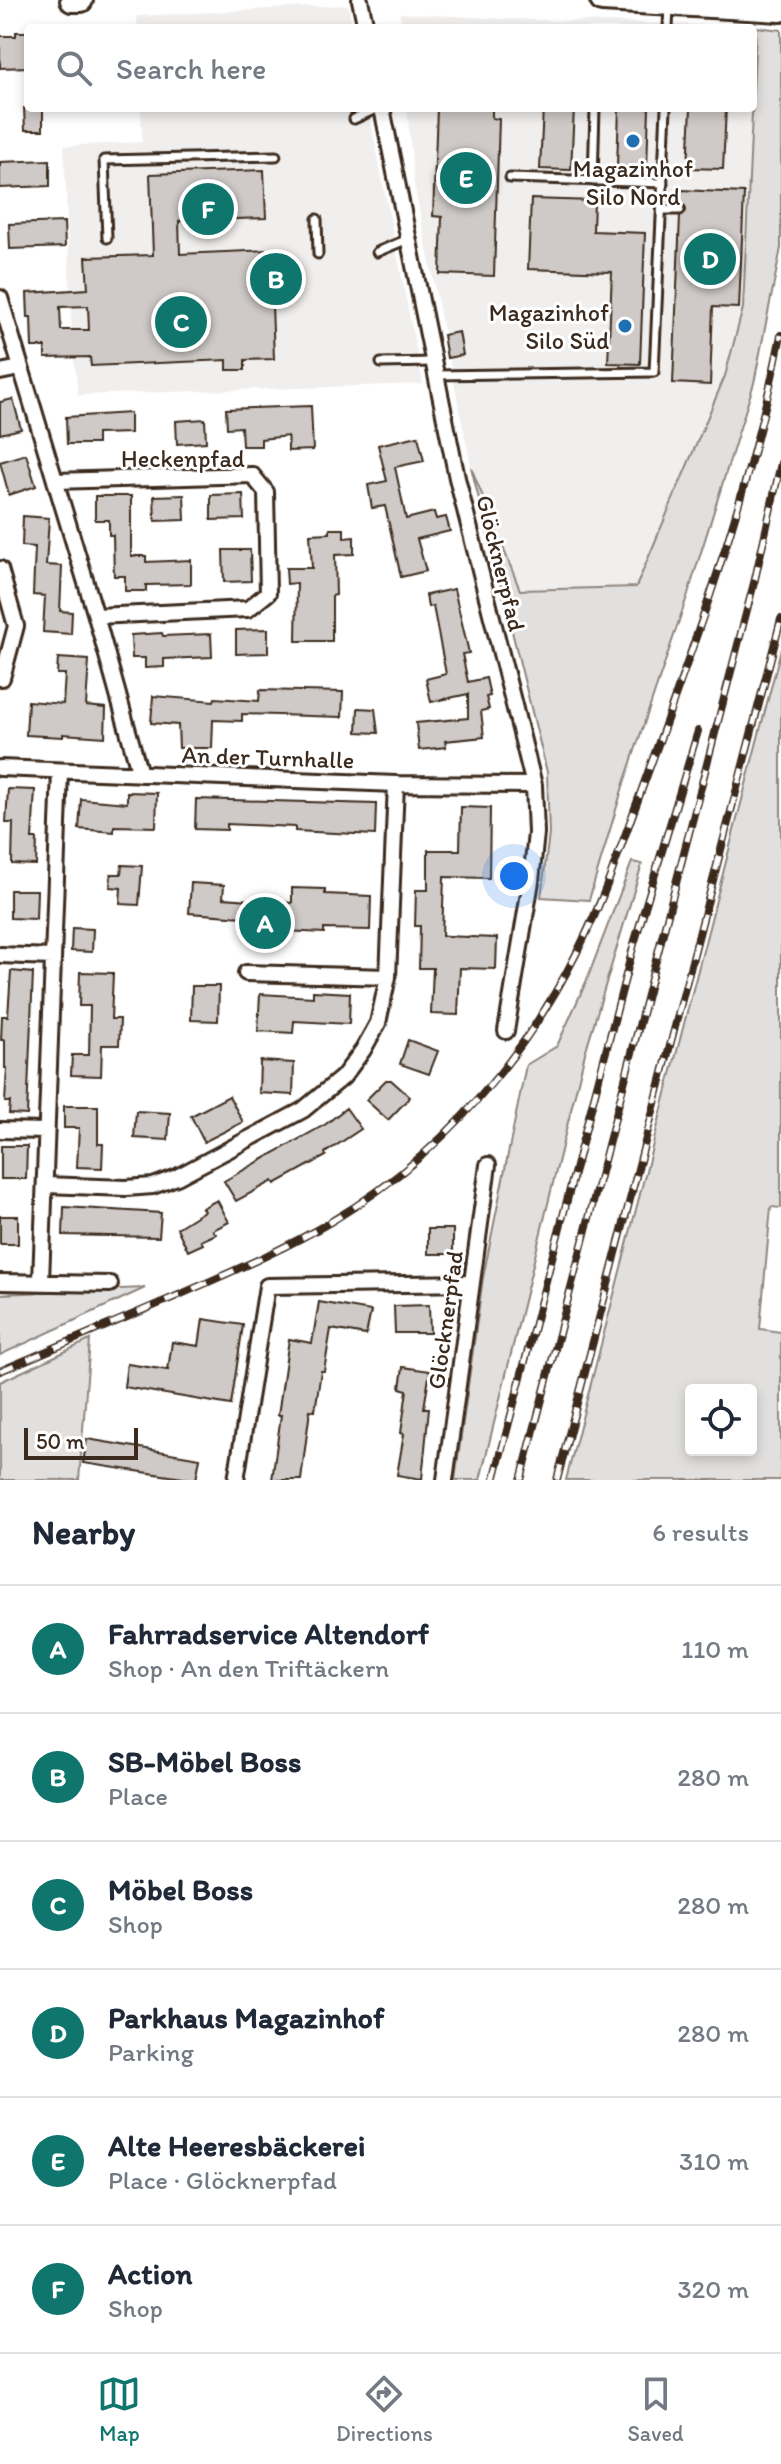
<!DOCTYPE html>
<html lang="en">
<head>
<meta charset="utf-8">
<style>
  body { margin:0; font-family:Itim,sans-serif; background:#f2f2f3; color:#1f2937 }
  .controls { position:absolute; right:24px; bottom:24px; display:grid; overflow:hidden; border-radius:8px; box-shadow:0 4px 12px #0003 }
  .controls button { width:72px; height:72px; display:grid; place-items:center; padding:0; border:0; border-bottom:2px solid #e0e1e3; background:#fff; color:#1f2937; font:40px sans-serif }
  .scale { position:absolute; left:24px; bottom:20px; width:114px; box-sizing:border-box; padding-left:8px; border:4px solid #3b2a1e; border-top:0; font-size:22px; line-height:28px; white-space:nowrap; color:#3b2a1e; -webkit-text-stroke:6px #fff; paint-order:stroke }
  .you { position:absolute; left:514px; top:876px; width:28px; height:28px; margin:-20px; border:6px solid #fff; border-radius:50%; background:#1a73e8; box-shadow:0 0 0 12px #1a73e833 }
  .badge { display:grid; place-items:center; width:52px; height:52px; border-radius:50%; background:#0f766e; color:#fff; font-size:26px; font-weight:700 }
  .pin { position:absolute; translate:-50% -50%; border:4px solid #fff; box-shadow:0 2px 8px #0006 }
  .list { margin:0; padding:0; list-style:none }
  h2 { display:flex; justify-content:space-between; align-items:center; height:104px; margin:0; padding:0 32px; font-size:34px }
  h2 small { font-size:26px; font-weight:400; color:#747a83 }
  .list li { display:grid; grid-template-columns:52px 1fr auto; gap:24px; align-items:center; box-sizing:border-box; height:128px; padding:0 32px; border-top:2px solid #e0e1e3 }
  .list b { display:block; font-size:30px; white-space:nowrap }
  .list p { margin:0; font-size:26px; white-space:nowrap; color:#747a83 }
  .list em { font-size:26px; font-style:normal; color:#747a83 }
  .icon { flex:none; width:44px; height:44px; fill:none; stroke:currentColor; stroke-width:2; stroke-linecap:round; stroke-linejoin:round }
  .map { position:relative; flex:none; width:781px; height:1480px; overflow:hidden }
  .search { position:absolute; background:#fff; box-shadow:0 4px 12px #0003; left:24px; right:24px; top:24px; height:88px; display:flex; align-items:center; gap:20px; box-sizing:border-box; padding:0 28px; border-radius:8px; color:#747a83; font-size:30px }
  .sheet { height:872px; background:#fff }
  nav { display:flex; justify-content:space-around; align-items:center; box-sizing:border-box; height:112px; border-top:2px solid #e0e1e3; background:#fff; font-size:22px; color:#747a83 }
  nav a { display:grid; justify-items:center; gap:4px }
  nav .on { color:#0f766e }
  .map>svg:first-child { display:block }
  .built { fill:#f1efee }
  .green { fill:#e2e0de; stroke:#8e857e; stroke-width:2; fill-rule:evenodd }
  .building { fill:#cfcac7; stroke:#3b2a1e; stroke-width:2; fill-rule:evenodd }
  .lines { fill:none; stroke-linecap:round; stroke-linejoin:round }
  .lane-casing { stroke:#3b2a1e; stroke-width:13 }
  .street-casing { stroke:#3b2a1e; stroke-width:20 }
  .secondary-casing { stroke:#3b2a1e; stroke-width:28 }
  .lane { stroke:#fff; stroke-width:7 }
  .street { stroke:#fff; stroke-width:14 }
  .secondary { stroke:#fff; stroke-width:22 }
  .rail-casing { stroke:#3b2a1e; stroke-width:8 }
  .rail { stroke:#fff; stroke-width:5; stroke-dasharray:15; stroke-linecap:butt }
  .poi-dot { fill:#1f6fb2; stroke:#fff; stroke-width:3 }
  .labels { text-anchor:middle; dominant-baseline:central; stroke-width:6; stroke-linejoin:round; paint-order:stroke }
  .poi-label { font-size:24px; fill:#3b2a1e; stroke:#fff }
  .street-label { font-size:24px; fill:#3b2a1e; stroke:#fff }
</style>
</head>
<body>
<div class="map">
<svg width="781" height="1480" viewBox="0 0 781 1480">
  <rect width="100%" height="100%" fill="#fff"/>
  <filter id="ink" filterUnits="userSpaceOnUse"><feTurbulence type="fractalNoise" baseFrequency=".0125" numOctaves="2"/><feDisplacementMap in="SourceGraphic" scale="16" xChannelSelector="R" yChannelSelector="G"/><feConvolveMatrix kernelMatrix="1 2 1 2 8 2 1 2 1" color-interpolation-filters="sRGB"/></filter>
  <g filter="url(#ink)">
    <path class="built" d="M 348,5 L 353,28 L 137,28 L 137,16 Z
      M 400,13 L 506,19 L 740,26 L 743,28 L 401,28 Z
      M 753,34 L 760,39 L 747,193 L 743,308 L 725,376 L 636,587 L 520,590 L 471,467 L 414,184 L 407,108 L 753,108 Z
      M 141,108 L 368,108 L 423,384 L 78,395 L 72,340 L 64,146 L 142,142 Z"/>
    <path class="green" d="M 756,27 L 781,30 L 781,248 L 754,383 L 687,597 L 624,783 L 589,900 L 541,897 L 549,834 L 547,772 L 471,467 L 520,590 L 636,587 L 725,376 L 743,308 Z
      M 781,649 L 781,1208 L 771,1207 L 760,1329 L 781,1332 L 781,1480 L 566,1480 ZM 691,1390 L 751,1390 L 751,1450 L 691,1450 Z
      M 632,862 L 642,864 L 585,1053 L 480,1480 L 455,1480 L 483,1278 L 526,1065 L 557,1046 L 586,982 Z
      M 145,1288 L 0,1355 L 0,1294 Z
      M 90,1340 L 79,1480 L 0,1480 L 0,1382 Z"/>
    <path class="building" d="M 16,32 L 28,32 L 28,67 L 0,68 L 0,36 L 16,36 Z
      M 24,108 L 43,108 L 43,130 L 25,130 Z
      M 437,108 L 492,108 L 492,118 L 499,119 L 494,276 L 440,274 L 442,217 L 433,216 Z
      M 543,108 L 574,108 L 571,170 L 540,169 Z
      M 619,108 L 649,108 L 647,168 L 617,166 Z
      M 691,108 L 726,108 L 723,169 L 688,168 Z
      M 50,160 L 50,186 L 0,188 L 0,162 Z
      M 264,170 L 266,218 L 179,221 L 180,254 L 270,250 L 274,359 L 245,360 L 245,370 L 227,370 L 227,360 L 91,366 L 90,357 L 45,358 L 45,347 L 32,347 L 31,317 L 28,317 L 27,293 L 88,289 L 86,257 L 153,255 L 150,174 ZM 88,306 L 89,330 L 61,330 L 60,307 Z
      M 681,190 L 744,193 L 739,308 L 713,307 L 710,385 L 673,383 L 680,216 L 686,211 L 685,206 L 680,204 Z
      M 531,199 L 594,201 L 593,231 L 645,233 L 640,364 L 608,363 L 612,272 L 528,269 Z
      M 64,222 L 65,247 L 10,249 L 9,224 Z
      M 459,332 L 463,355 L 447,358 L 443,335 Z
      M 13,399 L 21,429 L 0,434 L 0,402 Z
      M 311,406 L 313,450 L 288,451 L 288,436 L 261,439 L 261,446 L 242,446 L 241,427 L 227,428 L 226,409 Z
      M 130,413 L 130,433 L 97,434 L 97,444 L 67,444 L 66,417 Z
      M 205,419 L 206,442 L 177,444 L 176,421 Z
      M 418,436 L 424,461 L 395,467 L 406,519 L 434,512 L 436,519 L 446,517 L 450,531 L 417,539 L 426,571 L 401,577 L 385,506 L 372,508 L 368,485 L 387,481 L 378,445 Z
      M 26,454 L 36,486 L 9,495 L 0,462 Z
      M 243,494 L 244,519 L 211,520 L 211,495 Z
      M 184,495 L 185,520 L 155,521 L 154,496 Z
      M 95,496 L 131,496 L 131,556 L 146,556 L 146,562 L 191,560 L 191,584 L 146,585 L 146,591 L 125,591 L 125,576 L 114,576 L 113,535 L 109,535 L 109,520 L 95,520 Z
      M 23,516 L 49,518 L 46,565 L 62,566 L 60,611 L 72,612 L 71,634 L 43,632 L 45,596 L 33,595 L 35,547 L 22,546 Z
      M 330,529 L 344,529 L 344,538 L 354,537 L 354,554 L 335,555 L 336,595 L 332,596 L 332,641 L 296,641 L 297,583 L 287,584 L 286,568 L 312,568 L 310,534 L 330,533 Z
      M 223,550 L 250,550 L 251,581 L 224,582 Z
      M 454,589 L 469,653 L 462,654 L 468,682 L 486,678 L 490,696 L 486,697 L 489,709 L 481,711 L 484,737 L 445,741 L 446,747 L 419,750 L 416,723 L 468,718 L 468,694 L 431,702 L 426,679 L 446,674 L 433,606 L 428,607 L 426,595 Z
      M 268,629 L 268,653 L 236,654 L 236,630 Z
      M 162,633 L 163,636 L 211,634 L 212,657 L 164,659 L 164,667 L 145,668 L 145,658 L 132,658 L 131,635 Z
      M 58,658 L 89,660 L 86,706 L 106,708 L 105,737 L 63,734 L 63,737 L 26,735 L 28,701 L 63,704 L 65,674 L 57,674 Z
      M 260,690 L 343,692 L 342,717 L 242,714 L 242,721 L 213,720 L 212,748 L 179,748 L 178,725 L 151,723 L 153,696 L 214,701 L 215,698 L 259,701 Z
      M 358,708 L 375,709 L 378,733 L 357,732 Z
      M 8,789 L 35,790 L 32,839 L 37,839 L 36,865 L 12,864 L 13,823 L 6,823 Z
      M 127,792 L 157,793 L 156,827 L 114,826 L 114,832 L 79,829 L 81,799 L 127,803 Z
      M 196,799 L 376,804 L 375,835 L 295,831 L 295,827 L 227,824 L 227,830 L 195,829 Z
      M 461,807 L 490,808 L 489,878 L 444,877 L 442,936 L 497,938 L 496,969 L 460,968 L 458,1015 L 431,1014 L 433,968 L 419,968 L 420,926 L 415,926 L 416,890 L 428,890 L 428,850 L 460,850 Z
      M 122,865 L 142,866 L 139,905 L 120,904 L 121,888 L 110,887 L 111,874 L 121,874 Z
      M 191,883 L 224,885 L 223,898 L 292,903 L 292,888 L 325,889 L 325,894 L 371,896 L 370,930 L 324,929 L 324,933 L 243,929 L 244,917 L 189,913 Z
      M 10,890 L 37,890 L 36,919 L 10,918 Z
      M 72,928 L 93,929 L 92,952 L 71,951 Z
      M 11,971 L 33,973 L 27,1115 L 9,1114 L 10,1102 L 5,1102 L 7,1068 L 5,1068 L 5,1040 L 1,1040 L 2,1016 L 8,1016 Z
      M 80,972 L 113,973 L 111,1019 L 120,1019 L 119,1045 L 102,1045 L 101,1076 L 71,1075 L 72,1055 L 89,1055 L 90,1006 L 79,1006 Z
      M 192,986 L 219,986 L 218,1021 L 191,1020 Z
      M 313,991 L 350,993 L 349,1024 L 294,1021 L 293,1033 L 258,1031 L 260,994 L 313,997 Z
      M 408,1040 L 438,1051 L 429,1074 L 400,1064 Z
      M 260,1061 L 294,1063 L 293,1095 L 259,1093 Z
      M 386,1080 L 391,1080 L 410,1097 L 388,1120 L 366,1100 Z
      M 229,1096 L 243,1122 L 204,1142 L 191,1116 Z
      M 64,1106 L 98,1106 L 98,1144 L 103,1144 L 102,1168 L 77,1167 L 79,1128 L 64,1128 Z
      M 346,1108 L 361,1129 L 325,1153 L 326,1156 L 275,1184 L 273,1181 L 236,1201 L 224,1181 L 326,1124 Z
      M 136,1111 L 170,1113 L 168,1140 L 134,1138 Z
      M 1,1146 L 27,1146 L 26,1179 L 1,1179 Z
      M 217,1200 L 229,1222 L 213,1230 L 216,1234 L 201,1241 L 203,1244 L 188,1251 L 177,1228 L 204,1211 L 202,1208 Z
      M 64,1207 L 161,1213 L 159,1237 L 63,1235 Z
      M 0,1216 L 18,1216 L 18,1244 L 0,1244 Z
      M 428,1229 L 453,1229 L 453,1254 L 428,1254 Z
      M 319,1302 L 371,1311 L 366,1335 L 331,1329 L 324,1371 L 321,1371 L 315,1411 L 310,1410 L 301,1480 L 272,1480 L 281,1415 L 278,1415 L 289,1339 L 312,1343 Z
      M 429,1305 L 430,1333 L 395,1333 L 394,1306 Z
      M 203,1319 L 243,1325 L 231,1405 L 124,1387 L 127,1364 L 168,1370 L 172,1342 L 199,1346 Z
      M 403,1367 L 430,1371 L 424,1408 L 429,1408 L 422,1479 L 397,1475 L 404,1434 L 401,1433 L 407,1390 L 400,1388 Z
      M 87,1439 L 200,1458 L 196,1480 L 83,1463 Z"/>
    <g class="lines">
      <defs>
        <path id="lane" d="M 668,28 L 669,6
          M 354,119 L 378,108
          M 510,178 L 663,183
          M 593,181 L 595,108
          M 662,210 L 680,210
          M 317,219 L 318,254
          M 107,238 L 104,160 L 276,156
          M 377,252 L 408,239
          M 381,363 L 433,362
          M 436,375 L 654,372 L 666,108"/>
        <path id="street" d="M 360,0 L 366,28
          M 382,108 L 457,478 L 534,785 L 536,833 L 531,881 L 506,1031
          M 0,298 L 96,616 L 140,774
          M 0,372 L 20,368
          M 55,481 L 252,475 L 266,492 L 268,593 L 248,609 L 96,616
          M 0,569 L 16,626 L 2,678 L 0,678
          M 0,768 L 396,784 L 534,785
          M 0,955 L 52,957
          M 246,973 L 388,977
          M 0,1130 L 46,1131
          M 45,1185 L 126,1188 L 153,1186 L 177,1177 L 303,1110 L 343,1077 L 363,1050 L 378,1023 L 388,977 L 396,784
          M 41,1281 L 60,771
          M 0,1282 L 110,1284
          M 236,1480 L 267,1286 L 472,1283
          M 445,1480 L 488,1165"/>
        <path id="secondary" d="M 72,0 L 81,0
          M 602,0 L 781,10"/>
      </defs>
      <use href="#lane" class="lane-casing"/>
      <use href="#street" class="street-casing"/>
      <use href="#secondary" class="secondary-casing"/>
      <use href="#lane" class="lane"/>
      <use href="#street" class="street"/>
      <use href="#secondary" class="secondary"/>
      <defs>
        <path id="rail" d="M 0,1371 C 60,1346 119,1320 179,1295 C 231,1272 283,1250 332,1221 C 463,1143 557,1018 610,877 C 674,699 744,521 781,335
          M 494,1480 L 634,944 L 698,731
          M 521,1480 L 755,579 L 781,463
          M 557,1480 L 781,619"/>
      </defs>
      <use href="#rail" class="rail-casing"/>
      <use href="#rail" class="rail"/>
    </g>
  </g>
  <g class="poi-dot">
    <circle cx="633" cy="141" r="8"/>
    <circle cx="625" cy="326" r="8"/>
  </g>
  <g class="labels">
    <g class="poi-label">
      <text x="633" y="168">Magazinhof<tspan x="633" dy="28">Silo Nord</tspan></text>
      <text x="609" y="312" text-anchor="end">Magazinhof<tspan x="609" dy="28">Silo Süd</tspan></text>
    </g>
    <g class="street-label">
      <text x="183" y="458">Heckenpfad</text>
      <text transform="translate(501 563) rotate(76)">Glöcknerpfad</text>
      <text transform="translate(268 757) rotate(2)">An der Turnhalle</text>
      <text transform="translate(445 1320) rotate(-82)">Glöcknerpfad</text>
    </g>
  </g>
</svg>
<div class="controls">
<button><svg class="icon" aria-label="locate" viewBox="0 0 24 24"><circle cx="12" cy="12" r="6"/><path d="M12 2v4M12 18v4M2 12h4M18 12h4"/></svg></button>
</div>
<div class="scale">50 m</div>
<div class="you"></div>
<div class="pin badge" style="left:265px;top:923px">A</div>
<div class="pin badge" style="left:276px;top:279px">B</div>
<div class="pin badge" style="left:181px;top:322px">C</div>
<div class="pin badge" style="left:710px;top:259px">D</div>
<div class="pin badge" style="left:466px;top:178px">E</div>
<div class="pin badge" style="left:208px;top:209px">F</div>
<div class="search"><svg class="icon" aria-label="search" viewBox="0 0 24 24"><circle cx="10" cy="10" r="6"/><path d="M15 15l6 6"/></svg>Search here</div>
</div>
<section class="sheet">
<h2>Nearby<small>6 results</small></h2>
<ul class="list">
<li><span class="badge">A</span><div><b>Fahrradservice Altendorf</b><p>Shop · An den Triftäckern</p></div><em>110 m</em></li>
<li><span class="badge">B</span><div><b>SB-Möbel Boss</b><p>Place</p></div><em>280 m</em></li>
<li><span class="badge">C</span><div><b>Möbel Boss</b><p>Shop</p></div><em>280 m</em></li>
<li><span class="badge">D</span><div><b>Parkhaus Magazinhof</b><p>Parking</p></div><em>280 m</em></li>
<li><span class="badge">E</span><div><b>Alte Heeresbäckerei</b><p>Place · Glöcknerpfad</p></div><em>310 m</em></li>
<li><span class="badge">F</span><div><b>Action</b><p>Shop</p></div><em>320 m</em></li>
</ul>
</section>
<nav>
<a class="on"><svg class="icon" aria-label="map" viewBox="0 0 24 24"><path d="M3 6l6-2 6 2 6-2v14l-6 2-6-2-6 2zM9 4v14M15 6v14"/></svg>Map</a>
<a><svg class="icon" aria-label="directions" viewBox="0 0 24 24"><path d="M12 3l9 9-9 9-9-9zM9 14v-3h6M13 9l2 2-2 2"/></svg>Directions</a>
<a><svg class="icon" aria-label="saved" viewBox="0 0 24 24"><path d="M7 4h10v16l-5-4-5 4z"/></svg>Saved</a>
</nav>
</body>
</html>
